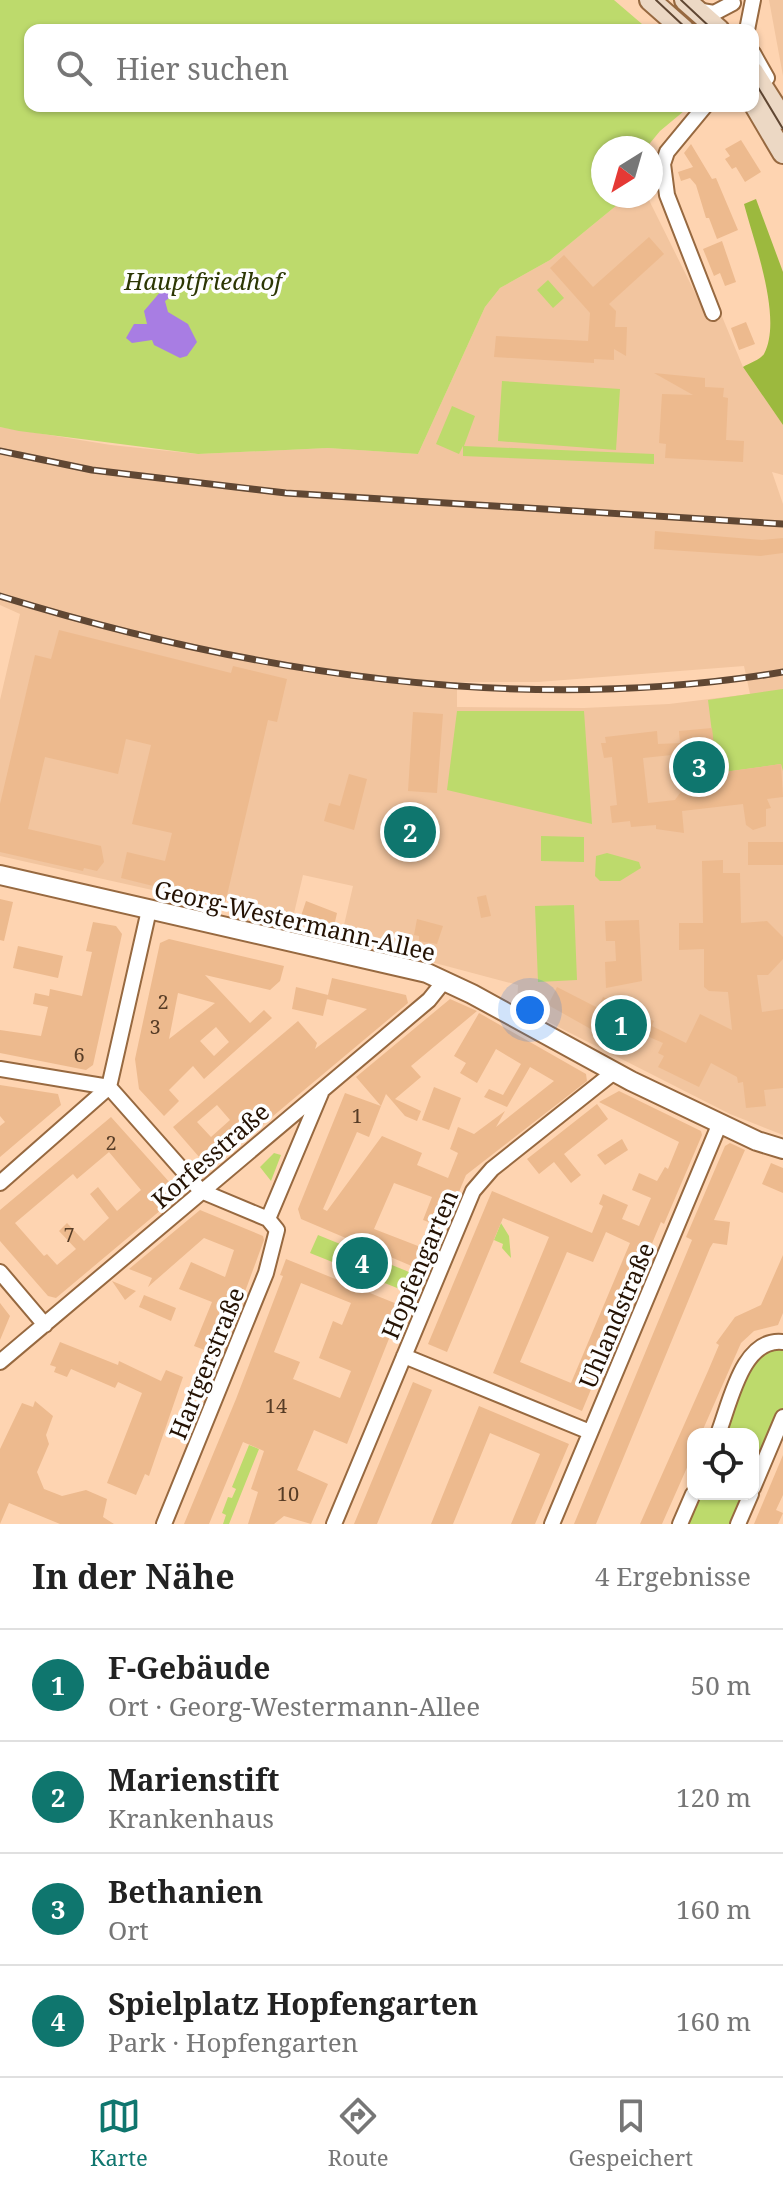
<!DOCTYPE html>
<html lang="de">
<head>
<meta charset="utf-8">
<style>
  body { margin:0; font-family:"Noto Serif",serif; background:#f2f2f2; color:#222 }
  .controls { position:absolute; right:24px; bottom:24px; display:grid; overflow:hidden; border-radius:16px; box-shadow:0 2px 6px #0004 }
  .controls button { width:72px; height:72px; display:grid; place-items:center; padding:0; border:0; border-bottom:2px solid #e0e0e0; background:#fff; color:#222; font:40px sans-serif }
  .compass { position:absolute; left:591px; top:136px; width:72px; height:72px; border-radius:50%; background:#fff; box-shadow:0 2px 6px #0004; rotate:217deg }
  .you { position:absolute; left:530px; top:1010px; width:28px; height:28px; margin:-20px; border:6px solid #fff; border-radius:50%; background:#1a73e8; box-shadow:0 0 0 12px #1a73e833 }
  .badge { display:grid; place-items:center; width:52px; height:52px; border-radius:50%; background:#0f766e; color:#fff; font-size:26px; font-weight:700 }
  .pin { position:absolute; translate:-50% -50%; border:4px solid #fff; box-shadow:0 2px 8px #0006 }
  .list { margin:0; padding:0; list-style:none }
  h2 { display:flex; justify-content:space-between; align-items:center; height:104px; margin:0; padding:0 32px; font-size:34px }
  h2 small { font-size:26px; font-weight:400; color:#767676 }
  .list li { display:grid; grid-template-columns:52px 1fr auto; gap:24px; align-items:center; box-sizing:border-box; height:112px; padding:0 32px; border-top:2px solid #e0e0e0 }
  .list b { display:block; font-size:30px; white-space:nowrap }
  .list p { margin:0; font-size:26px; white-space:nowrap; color:#767676 }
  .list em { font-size:26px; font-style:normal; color:#767676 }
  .icon { flex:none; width:44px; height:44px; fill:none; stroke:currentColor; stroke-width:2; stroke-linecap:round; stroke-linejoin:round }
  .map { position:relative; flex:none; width:783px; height:1524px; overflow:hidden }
  .search { position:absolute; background:#fff; box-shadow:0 2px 6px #0004; left:24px; right:24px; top:24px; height:88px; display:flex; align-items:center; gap:20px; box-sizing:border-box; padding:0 28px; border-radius:16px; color:#767676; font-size:30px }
  .sheet { height:552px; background:#fff }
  nav { display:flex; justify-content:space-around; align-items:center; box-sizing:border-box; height:112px; border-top:2px solid #e0e0e0; background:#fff; font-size:22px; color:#767676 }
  nav a { display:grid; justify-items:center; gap:4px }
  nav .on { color:#0f766e }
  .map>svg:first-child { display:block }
  .built { fill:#f2c59f; fill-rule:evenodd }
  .green { fill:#bdda6c }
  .forest { fill:#9cb93e }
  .water { fill:#a87de3 }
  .building { fill:#edba8e; fill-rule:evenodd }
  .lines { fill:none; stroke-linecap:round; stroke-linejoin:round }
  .minor-casing { stroke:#976940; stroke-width:18 }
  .tertiary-casing { stroke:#976940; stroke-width:22 }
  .secondary-casing { stroke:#976940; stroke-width:24 }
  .minor { stroke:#fff; stroke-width:14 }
  .tertiary { stroke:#fff; stroke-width:18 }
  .secondary { stroke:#ecd8c4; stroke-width:20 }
  .tram { stroke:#604733; stroke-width:2 }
  .rail-casing { stroke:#604733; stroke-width:7 }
  .rail { stroke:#fefefe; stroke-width:4; stroke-dasharray:12; stroke-linecap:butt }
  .labels { text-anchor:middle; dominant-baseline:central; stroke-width:7; stroke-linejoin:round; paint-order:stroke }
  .number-label { font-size:20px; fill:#563c26 }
  .park-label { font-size:24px; font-style:italic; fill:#2c3704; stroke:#fefefe }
  .street-label { font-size:24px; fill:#241203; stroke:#fefefe }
</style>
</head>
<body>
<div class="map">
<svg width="783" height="1524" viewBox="0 0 783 1524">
  <rect width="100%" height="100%" fill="#fed4b1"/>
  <path class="built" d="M 769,0 L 783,0 L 783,77 L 783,76 Z
    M 628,196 L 647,196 L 705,313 L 721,314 L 743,367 L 783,425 L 783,475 L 772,472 L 783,504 L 783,1135 L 730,1114 L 517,1006 L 518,985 L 341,938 L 353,886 L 303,875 L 291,926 L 231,911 L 234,897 L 227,896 L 224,906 L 0,856 L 0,700 L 20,614 L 0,605 L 0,427 L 111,445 L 198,454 L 328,448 L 418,454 L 485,307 L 500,288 L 550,260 ZM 744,666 L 750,694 L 669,704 L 584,708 L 457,707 L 457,682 L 538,682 Z"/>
  <path class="green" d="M 0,0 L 614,0 L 649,30 L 30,30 L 30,106 L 690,106 L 660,131 L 646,148 L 603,148 L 603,196 L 628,196 L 550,260 L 500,288 L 485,307 L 418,454 L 328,448 L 198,454 L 19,431 L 0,427 Z
    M 548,280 L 564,298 L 553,308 L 537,290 Z
    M 502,381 L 620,389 L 616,450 L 498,441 Z
    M 452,406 L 475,416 L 464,446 L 654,454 L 654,464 L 463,456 L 463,446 L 459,454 L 436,444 Z
    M 783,689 L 783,771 L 781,764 L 717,773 L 708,700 Z
    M 457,711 L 584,711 L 592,824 L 447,790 Z
    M 541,836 L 584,837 L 584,862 L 541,861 Z
    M 607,853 L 639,862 L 641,868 L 620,881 L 600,881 L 595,876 L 596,856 Z
    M 574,905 L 577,980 L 538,982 L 535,906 Z
    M 274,1153 L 281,1155 L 271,1181 L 260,1167 Z
    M 501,1223 L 509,1236 L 511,1258 L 502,1248 L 503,1244 L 494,1240 Z
    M 318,1235 L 414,1274 L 407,1292 L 310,1253 Z
    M 783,1342 L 783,1417 L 753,1488 L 753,1434 L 717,1434 L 749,1358 Z
    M 249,1445 L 259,1449 L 229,1524 L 223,1524 L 226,1515 L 222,1513 L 228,1497 L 232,1498 L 236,1489 L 232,1487 Z
    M 693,1494 L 751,1494 L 738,1524 L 680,1524 Z"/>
  <path class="forest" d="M 756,199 L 783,272 L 783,425 L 743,367 C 749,363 760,360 764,354 C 783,319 754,242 744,204 Z"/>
  <path class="water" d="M 173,277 L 182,282 L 180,291 L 165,301 L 168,312 L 188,324 L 197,342 L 187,356 L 180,358 L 154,345 L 152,340 L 132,343 L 126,338 L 134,324 L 147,324 L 144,311 Z"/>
  <path class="building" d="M 741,140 L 761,172 L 745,182 L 736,167 L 732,169 L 725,159 L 730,156 L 725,149 Z
    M 691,144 L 712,179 L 716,178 L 738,230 L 717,239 L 709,218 L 706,218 L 696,185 L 690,178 L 681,181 L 678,172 L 693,167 L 684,153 Z
    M 649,237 L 664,254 L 609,304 L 616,311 L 615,327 L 627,327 L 626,356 L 614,349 L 614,360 L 594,359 L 594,363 L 494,357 L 496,336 L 588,341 L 590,313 L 550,268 L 564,255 L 593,287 Z
    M 722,241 L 736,282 L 725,286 L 720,273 L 714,276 L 703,249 Z
    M 746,322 L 755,344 L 739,350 L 731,328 Z
    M 654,373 L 705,378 L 705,387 L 724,388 L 723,397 L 728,398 L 726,440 L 744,441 L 743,462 L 665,458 L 666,444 L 659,443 L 662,394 L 693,395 Z
    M 655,531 L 762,540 L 783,538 L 783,553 L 761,556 L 654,549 Z
    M 59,630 L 231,673 L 233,666 L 287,679 L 277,722 L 268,720 L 225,904 L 121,878 L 127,852 L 165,861 L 172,833 L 132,824 L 151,745 L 126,739 L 118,774 L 45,757 L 28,829 L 101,846 L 104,862 L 97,871 L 84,868 L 83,871 L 0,852 L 0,804 L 35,655 L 51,659 Z
    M 413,712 L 443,714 L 437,793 L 408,791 Z
    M 712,728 L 717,773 L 781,764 L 783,797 L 767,799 L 771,808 L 766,809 L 766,826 L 753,830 L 746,825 L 743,804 L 682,811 L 684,833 L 656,829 L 656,825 L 631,827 L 630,821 L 612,823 L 610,806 L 617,805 L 612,757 L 604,758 L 601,743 L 606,743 L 605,737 L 657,731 L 658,744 L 680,743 L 679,731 ZM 681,754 L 685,786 L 675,800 L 648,803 L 643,758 Z
    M 349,774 L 367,779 L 354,830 L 324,821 L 329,803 L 340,806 Z
    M 748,842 L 783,842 L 783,865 L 748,865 Z
    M 723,860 L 723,873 L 740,873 L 741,923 L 767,921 L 783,937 L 783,959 L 768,975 L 757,975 L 762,1012 L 783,1009 L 783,1088 L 764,1090 L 766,1106 L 746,1108 L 743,1082 L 738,1083 L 737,1077 L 711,1063 L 699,1087 L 658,1067 L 664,1056 L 658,1053 L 663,1043 L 640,1033 L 630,1054 L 591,1035 L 593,1032 L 589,1028 L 548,1005 L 557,987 L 598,1008 L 603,997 L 654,1021 L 652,1026 L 686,1043 L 700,1014 L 732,1030 L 728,992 L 709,991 L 704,987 L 704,949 L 679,950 L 679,923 L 703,923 L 702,861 Z
    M 486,895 L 491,916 L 481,918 L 477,897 Z
    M 0,899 L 13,902 L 4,941 L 0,940 Z
    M 306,901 L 337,913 L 333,931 L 299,922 Z
    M 417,919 L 443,926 L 437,944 L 419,941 L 419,936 L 414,935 Z
    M 639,920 L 642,981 L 606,988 L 605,962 L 616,961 L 615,941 L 606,941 L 605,921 Z
    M 93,922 L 116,926 L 122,934 L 93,1065 L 86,1070 L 0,1053 L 0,1030 L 41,1036 L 48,1007 L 33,1004 L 35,993 L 49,996 L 50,989 L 82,996 L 92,952 L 86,951 Z
    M 169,939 L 284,966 L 280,981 L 270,990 L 205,975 L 250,1023 L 264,1010 L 272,1018 L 204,1079 L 193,1066 L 169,1090 L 179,1101 L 164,1116 L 139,1089 L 135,1059 L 160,943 ZM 178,993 L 215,1003 L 169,1039 ZM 216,1027 L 229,1042 L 214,1056 L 200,1041 Z
    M 18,946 L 63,956 L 58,978 L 13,968 Z
    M 332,978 L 406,995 L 408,1003 L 211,1168 L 207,1166 L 173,1127 L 298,1021 L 317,1043 L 315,1049 L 367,1009 L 327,999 ZM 217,1105 L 230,1120 L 211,1137 L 197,1122 Z
    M 296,987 L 328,995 L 323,1016 L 292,1009 Z
    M 450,999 L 477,1011 L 411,1066 L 421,1077 L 395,1099 L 421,1111 L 417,1121 L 405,1116 L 386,1094 L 381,1106 L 356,1077 Z
    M 479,1013 L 586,1074 L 587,1081 L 466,1175 L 444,1228 L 423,1220 L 432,1197 L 394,1183 L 374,1229 L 431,1251 L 421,1276 L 412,1272 L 414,1267 L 301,1219 L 298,1209 L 345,1093 L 381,1106 L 369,1137 L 357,1132 L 323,1209 L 327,1211 L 382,1136 L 422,1153 L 417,1165 L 448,1178 L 458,1153 L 450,1149 L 458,1127 L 474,1134 L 505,1111 L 496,1127 L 554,1081 L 530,1067 L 507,1107 L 484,1097 L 489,1089 L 503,1095 L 521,1064 L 496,1049 L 477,1083 L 460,1073 L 466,1063 L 454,1056 Z
    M 0,1085 L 58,1094 L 61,1105 L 0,1157 L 0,1126 L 5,1122 L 0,1116 Z
    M 434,1087 L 461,1098 L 449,1130 L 422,1120 Z
    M 619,1091 L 701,1131 L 702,1135 L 664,1224 L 661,1222 L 582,1411 L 493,1373 L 549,1237 L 503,1218 L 447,1352 L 428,1344 L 492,1191 L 592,1233 L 603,1206 L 599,1204 L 603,1194 L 628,1205 L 622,1219 L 639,1226 L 651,1198 L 632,1190 L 639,1173 L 657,1181 L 665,1167 L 668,1169 L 679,1142 L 599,1102 ZM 606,1232 L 630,1243 L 571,1383 L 520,1362 L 567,1252 L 593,1262 Z
    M 597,1104 L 608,1119 L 564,1154 L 581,1175 L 571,1183 L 554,1162 L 539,1174 L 527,1159 Z
    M 111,1117 L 180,1194 L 56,1298 L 48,1296 L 0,1241 L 0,1210 ZM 109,1152 L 141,1190 L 117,1211 L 98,1187 L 90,1194 L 109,1218 L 84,1241 L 67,1223 L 59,1231 L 76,1249 L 57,1265 L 47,1254 L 44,1256 L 15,1223 L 73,1174 L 77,1179 Z
    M 622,1139 L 628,1150 L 605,1165 L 597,1155 Z
    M 730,1143 L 745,1150 L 714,1220 L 730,1222 L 727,1245 L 713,1243 L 710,1248 L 596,1524 L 574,1524 L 692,1240 L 686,1237 L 725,1146 Z
    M 771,1163 L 783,1168 L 783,1193 L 762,1184 Z
    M 200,1210 L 263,1236 L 264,1240 L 232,1327 L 226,1324 L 215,1354 L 194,1346 L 212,1302 L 179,1289 L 191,1262 L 225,1277 L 234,1250 L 204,1238 L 148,1287 L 152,1278 L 129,1269 Z
    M 783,1255 L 783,1313 L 778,1325 L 754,1331 L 741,1343 L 701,1434 L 693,1434 L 693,1454 L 662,1524 L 640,1524 L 708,1371 L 719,1345 L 716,1343 L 735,1317 L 761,1305 Z
    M 286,1259 L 402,1306 L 347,1444 L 314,1430 L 297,1470 L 328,1484 L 311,1524 L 284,1516 L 274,1524 L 248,1524 L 258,1492 L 251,1489 L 264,1451 L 243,1442 L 209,1524 L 184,1524 L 236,1399 L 283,1276 L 280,1275 ZM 301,1283 L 351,1303 L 342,1325 L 333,1321 L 319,1358 L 351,1371 L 340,1398 L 293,1379 L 300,1362 L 274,1352 Z
    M 112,1281 L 136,1291 L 125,1300 Z
    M 144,1295 L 176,1308 L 171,1321 L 139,1307 Z
    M 0,1303 L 10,1316 L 0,1340 Z
    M 60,1342 L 118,1365 L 119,1361 L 161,1381 L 166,1370 L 183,1377 L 149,1476 L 145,1474 L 136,1495 L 107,1483 L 142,1393 L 118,1382 L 115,1388 L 71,1369 L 67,1377 L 54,1372 L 56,1367 L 50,1365 Z
    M 413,1382 L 432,1390 L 377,1524 L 354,1524 Z
    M 35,1401 L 53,1416 L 46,1435 L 49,1444 L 37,1472 L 44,1489 L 62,1496 L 86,1490 L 107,1499 L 103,1517 L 114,1524 L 60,1524 L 9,1503 L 0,1524 L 0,1449 L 22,1403 L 33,1407 Z
    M 479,1406 L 569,1444 L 535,1524 L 511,1524 L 540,1454 L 490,1433 L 453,1524 L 431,1524 Z
    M 783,1455 L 783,1495 L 776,1510 L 783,1513 L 778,1524 L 754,1524 Z"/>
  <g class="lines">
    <defs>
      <path id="minor" d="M 696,10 L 714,13 L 733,3
        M 747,30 L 753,0
        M 753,53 L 767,78
        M 705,106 L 667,152 L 663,164 L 667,195 L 713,313
        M 0,1069 L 109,1087
        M 109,1087 L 201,1191 L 268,1219 L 277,1230 L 266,1273 L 164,1524
        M 0,1183 L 109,1087 L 149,910
        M 268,1219 L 321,1093
        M 0,1272 L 45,1325
        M 404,1356 L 590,1432
        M 0,1362 L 429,1000 L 445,980
        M 718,1434 C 730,1404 742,1337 783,1342
        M 753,1488 L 783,1417
        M 334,1524 L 473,1191 L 492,1169 L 614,1072
        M 552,1524 L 720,1123
        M 680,1524 L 693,1494
        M 738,1524 L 751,1494"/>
      <path id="tertiary" d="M 0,875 L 427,973 L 472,994 L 631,1081 L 757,1141 L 783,1149"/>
      <path id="secondary" d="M 650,0 L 684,30
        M 685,0 L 719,30
        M 753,72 L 783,119
        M 753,102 L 783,153"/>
    </defs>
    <use href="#minor" class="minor-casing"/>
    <use href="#tertiary" class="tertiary-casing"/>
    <use href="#secondary" class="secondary-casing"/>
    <use href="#minor" class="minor"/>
    <use href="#tertiary" class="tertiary"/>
    <use href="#secondary" class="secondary"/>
    <path class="tram" d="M 656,0 L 688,30
      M 681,0 L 713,30
      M 753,79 L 783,129"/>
    <defs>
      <path id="rail" d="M 0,451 L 92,470 L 286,493 L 783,524
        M 0,596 C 252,674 521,716 783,672"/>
    </defs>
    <use href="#rail" class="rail-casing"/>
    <use href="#rail" class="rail"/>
  </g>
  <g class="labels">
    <g class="number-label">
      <text x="163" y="1001">2</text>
      <text x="155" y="1026">3</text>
      <text x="79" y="1054">6</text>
      <text x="357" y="1115">1</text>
      <text x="111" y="1142">2</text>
      <text x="69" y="1234">7</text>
      <text x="276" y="1405">14</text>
      <text x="288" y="1493">10</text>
    </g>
    <g class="park-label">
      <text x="203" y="280">Hauptfriedhof</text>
    </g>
    <g class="street-label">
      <text transform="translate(295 920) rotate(13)">Georg-Westermann-Allee</text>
      <text transform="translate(210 1155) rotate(-41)">Korfesstraße</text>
      <text transform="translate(419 1264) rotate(-67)">Hopfengarten</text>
      <text transform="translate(616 1315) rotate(-67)">Uhlandstraße</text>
      <text transform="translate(206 1363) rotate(-68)">Hartgerstraße</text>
    </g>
  </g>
</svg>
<div class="controls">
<button><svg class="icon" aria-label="locate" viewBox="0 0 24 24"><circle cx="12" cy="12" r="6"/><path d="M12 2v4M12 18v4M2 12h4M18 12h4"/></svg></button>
</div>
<svg class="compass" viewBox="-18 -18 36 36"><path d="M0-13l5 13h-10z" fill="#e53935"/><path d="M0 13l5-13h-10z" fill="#767676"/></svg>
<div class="you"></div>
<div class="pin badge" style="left:621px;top:1025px">1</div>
<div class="pin badge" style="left:410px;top:832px">2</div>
<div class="pin badge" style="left:699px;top:767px">3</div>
<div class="pin badge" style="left:362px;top:1263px">4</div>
<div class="search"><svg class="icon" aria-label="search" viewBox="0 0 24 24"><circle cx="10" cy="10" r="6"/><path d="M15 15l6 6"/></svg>Hier suchen</div>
</div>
<section class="sheet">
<h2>In der Nähe<small>4 Ergebnisse</small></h2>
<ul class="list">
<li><span class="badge">1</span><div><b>F-Gebäude</b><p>Ort · Georg-Westermann-Allee</p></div><em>50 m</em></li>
<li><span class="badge">2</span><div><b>Marienstift</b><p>Krankenhaus</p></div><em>120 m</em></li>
<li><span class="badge">3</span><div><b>Bethanien</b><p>Ort</p></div><em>160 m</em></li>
<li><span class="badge">4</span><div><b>Spielplatz Hopfengarten</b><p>Park · Hopfengarten</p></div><em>160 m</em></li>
</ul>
</section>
<nav>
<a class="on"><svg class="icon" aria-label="map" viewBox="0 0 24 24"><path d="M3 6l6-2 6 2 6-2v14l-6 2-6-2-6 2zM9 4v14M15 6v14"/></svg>Karte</a>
<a><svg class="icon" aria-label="directions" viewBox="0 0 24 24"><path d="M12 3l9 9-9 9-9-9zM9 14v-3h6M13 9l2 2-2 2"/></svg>Route</a>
<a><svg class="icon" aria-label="saved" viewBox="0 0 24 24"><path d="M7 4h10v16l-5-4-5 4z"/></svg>Gespeichert</a>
</nav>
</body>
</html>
